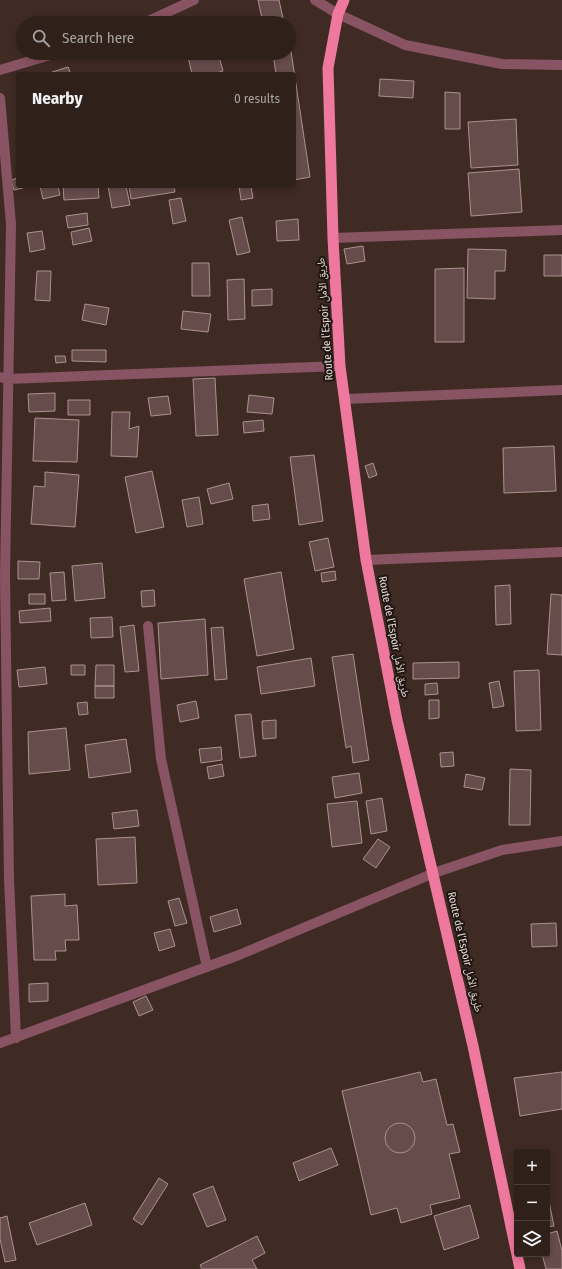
<!DOCTYPE html>
<html lang="en">
<head>
<meta charset="utf-8">
<style>
  body { margin:0; font-family:"Fira Sans Condensed","Noto Naskh Arabic",sans-serif; background:#3b2d27; color:#f1f3f6 }
  .controls { position:absolute; right:12px; bottom:12px; display:grid; overflow:hidden; border-radius:4px; box-shadow:0 2px 6px #0003 }
  .controls button { width:36px; height:36px; display:grid; place-items:center; padding:0; border:0; border-bottom:1px solid #4a3e39; background:#2f201a; color:#f1f3f6; font:20px sans-serif }
  .list { margin:0; padding:0; list-style:none }
  h2 { display:flex; justify-content:space-between; align-items:center; height:52px; margin:0; padding:0 16px; font-size:17px }
  h2 small { font-size:13px; font-weight:400; color:#a7a3a2 }
  .icon { flex:none; width:22px; height:22px; fill:none; stroke:currentColor; stroke-width:2; stroke-linecap:round; stroke-linejoin:round }
  .map { position:relative; flex:none; width:562px; height:1269px; overflow:hidden }
  .search { position:absolute; background:#2f201a; box-shadow:0 2px 6px #0003; left:16px; top:16px; width:280px; height:44px; display:flex; align-items:center; gap:10px; box-sizing:border-box; padding:0 14px; border-radius:22px; color:#a7a3a2; font-size:15px }
  .panel { position:absolute; background:#2f201a; box-shadow:0 2px 6px #0003; left:16px; top:72px; width:280px; height:116px; border-radius:4px }
  .map>svg:first-child { display:block }
  .building { fill:#664d4c; stroke:#ad9190 }
  .lines { fill:none; stroke-linecap:round; stroke-linejoin:round }
  .minor { stroke:#885363; stroke-width:10 }
  .trunk { stroke:#ee789e; stroke-width:11 }
  .labels { text-anchor:middle; dominant-baseline:central; stroke-width:4; stroke-linejoin:round; paint-order:stroke }
  .street-label { font-size:11px; fill:#e9dbd6; stroke:#1f1612 }
</style>
</head>
<body>
<div class="map">
<svg width="562" height="1269" viewBox="0 0 562 1269">
  <rect width="100%" height="100%" fill="#3f2b23"/>
  <path class="building" d="M 258,0 L 279,0 L 284,23 L 263,23 Z
    M 240,18 L 241,23 L 223,23 L 223,22 Z
    M 291,51 L 310,177 L 294,180 L 294,74 L 276,74 L 273,54 Z
    M 122,53 L 136,53 L 136,54 L 124,58 Z
    M 187,53 L 218,53 L 223,71 L 213,74 L 192,74 Z
    M 68,67 L 71,74 L 46,74 Z
    M 380,79 L 414,81 L 413,98 L 379,96 Z
    M 445,92 L 460,93 L 460,129 L 445,129 Z
    M 516,119 L 518,165 L 471,168 L 468,122 Z
    M 519,169 L 522,212 L 471,216 L 468,173 Z
    M 18,178 L 18,186 L 23,188 L 14,190 L 11,180 Z
    M 40,186 L 58,186 L 60,195 L 43,199 Z
    M 63,186 L 98,186 L 99,198 L 64,200 Z
    M 108,186 L 126,186 L 130,205 L 112,208 Z
    M 129,186 L 174,186 L 175,192 L 131,199 Z
    M 239,186 L 251,186 L 253,198 L 241,200 Z
    M 181,198 L 186,221 L 173,224 L 169,200 Z
    M 87,213 L 88,225 L 68,228 L 66,216 Z
    M 242,217 L 250,252 L 237,255 L 229,220 Z
    M 298,219 L 299,240 L 277,241 L 276,221 Z
    M 89,228 L 92,241 L 73,245 L 71,232 Z
    M 42,231 L 45,249 L 30,252 L 27,233 Z
    M 363,246 L 365,261 L 347,264 L 344,249 Z
    M 468,249 L 506,250 L 505,271 L 495,271 L 495,299 L 467,298 Z
    M 544,255 L 562,255 L 562,276 L 544,276 Z
    M 192,263 L 209,263 L 210,296 L 192,296 Z
    M 464,268 L 464,342 L 435,342 L 435,269 Z
    M 37,271 L 51,271 L 50,301 L 35,300 Z
    M 244,279 L 245,319 L 228,320 L 227,280 Z
    M 272,289 L 272,305 L 252,306 L 252,290 Z
    M 85,304 L 109,308 L 106,325 L 82,320 Z
    M 183,311 L 211,314 L 208,332 L 181,329 Z
    M 72,350 L 106,350 L 106,362 L 72,361 Z
    M 55,356 L 65,356 L 66,362 L 56,363 Z
    M 215,378 L 218,435 L 196,436 L 193,379 Z
    M 55,393 L 55,411 L 29,412 L 28,394 Z
    M 249,395 L 274,398 L 272,414 L 247,412 Z
    M 168,396 L 171,414 L 151,416 L 148,398 Z
    M 68,400 L 90,400 L 90,415 L 68,415 Z
    M 112,412 L 130,412 L 129,429 L 139,426 L 137,457 L 111,456 Z
    M 35,418 L 79,420 L 77,462 L 33,461 Z
    M 263,420 L 264,431 L 244,433 L 243,422 Z
    M 554,446 L 556,491 L 504,493 L 503,448 Z
    M 314,455 L 323,521 L 299,525 L 290,457 Z
    M 373,463 L 377,475 L 369,478 L 365,466 Z
    M 152,471 L 164,527 L 136,533 L 125,477 Z
    M 45,472 L 79,475 L 75,527 L 31,524 L 34,486 L 45,487 Z
    M 229,483 L 233,499 L 211,504 L 207,489 Z
    M 199,497 L 203,524 L 187,527 L 182,500 Z
    M 268,504 L 270,519 L 253,521 L 252,506 Z
    M 328,538 L 334,567 L 315,571 L 309,542 Z
    M 18,561 L 40,562 L 39,579 L 18,579 Z
    M 102,563 L 105,598 L 75,601 L 72,566 Z
    M 335,571 L 336,580 L 322,582 L 321,573 Z
    M 64,572 L 66,600 L 52,601 L 50,573 Z
    M 281,572 L 294,649 L 257,656 L 244,579 Z
    M 510,585 L 511,624 L 496,625 L 495,586 Z
    M 154,590 L 155,606 L 142,607 L 141,591 Z
    M 29,594 L 45,594 L 45,604 L 29,604 Z
    M 551,594 L 562,595 L 562,655 L 547,654 Z
    M 50,608 L 51,621 L 20,623 L 19,611 Z
    M 112,617 L 113,637 L 91,638 L 90,618 Z
    M 205,619 L 208,675 L 161,679 L 158,623 Z
    M 134,625 L 139,671 L 125,672 L 120,627 Z
    M 223,627 L 227,679 L 215,680 L 211,628 Z
    M 353,654 L 369,760 L 353,763 L 351,746 L 346,748 L 332,657 Z
    M 311,658 L 315,686 L 261,694 L 257,667 Z
    M 459,662 L 459,678 L 413,679 L 413,663 Z
    M 71,665 L 85,665 L 85,675 L 71,675 Z
    M 96,665 L 114,665 L 114,686 L 95,686 Z
    M 45,667 L 47,684 L 19,687 L 17,670 Z
    M 539,670 L 541,730 L 516,731 L 514,671 Z
    M 499,681 L 504,706 L 493,708 L 489,683 Z
    M 437,683 L 438,694 L 425,695 L 425,684 Z
    M 95,686 L 114,686 L 114,698 L 95,698 Z
    M 429,700 L 439,700 L 439,718 L 429,719 Z
    M 196,701 L 199,718 L 180,722 L 177,705 Z
    M 87,702 L 88,714 L 79,715 L 77,703 Z
    M 251,714 L 256,756 L 240,758 L 235,715 Z
    M 276,720 L 276,738 L 263,739 L 262,721 Z
    M 66,728 L 70,770 L 29,774 L 28,732 Z
    M 126,739 L 131,772 L 89,778 L 85,745 Z
    M 221,747 L 222,760 L 201,763 L 199,749 Z
    M 453,752 L 454,766 L 441,767 L 440,753 Z
    M 222,764 L 224,776 L 209,779 L 207,767 Z
    M 510,769 L 531,770 L 530,825 L 509,825 Z
    M 359,773 L 362,793 L 335,798 L 332,777 Z
    M 466,774 L 485,778 L 482,790 L 464,787 Z
    M 382,798 L 387,831 L 371,834 L 366,801 Z
    M 357,801 L 362,843 L 332,847 L 327,804 Z
    M 137,810 L 139,826 L 114,829 L 112,813 Z
    M 135,837 L 137,883 L 98,885 L 96,839 Z
    M 378,839 L 390,847 L 376,868 L 363,859 Z
    M 65,894 L 65,906 L 77,905 L 79,940 L 65,940 L 66,951 L 55,951 L 56,960 L 34,960 L 31,896 Z
    M 179,898 L 187,923 L 175,926 L 168,901 Z
    M 237,909 L 241,924 L 214,932 L 210,917 Z
    M 556,923 L 557,946 L 532,947 L 531,924 Z
    M 170,929 L 175,946 L 159,951 L 154,933 Z
    M 48,983 L 48,1001 L 29,1002 L 29,984 Z
    M 146,996 L 153,1010 L 139,1016 L 133,1002 Z
    M 420,1072 L 423,1082 L 436,1079 L 447,1125 L 453,1124 L 460,1152 L 449,1154 L 460,1198 L 430,1205 L 432,1214 L 401,1223 L 397,1208 L 371,1215 L 342,1091 Z
    M 562,1072 L 562,1109 L 520,1116 L 514,1078 Z
    M385 1138a15 15 0 1 1 30 0a15 15 0 1 1-30 0Z
    M 331,1148 L 338,1165 L 299,1181 L 293,1163 Z
    M 159,1178 L 168,1184 L 142,1225 L 133,1219 Z
    M 213,1186 L 226,1220 L 207,1227 L 193,1194 Z
    M 547,1192 L 554,1226 L 547,1227 Z
    M 85,1203 L 92,1225 L 37,1245 L 29,1223 Z
    M 470,1205 L 479,1238 L 444,1250 L 434,1216 Z
    M 7,1216 L 16,1260 L 5,1262 L 0,1239 L 0,1218 Z
    M 557,1231 L 562,1251 L 562,1269 L 546,1269 L 542,1254 L 547,1254 L 547,1234 Z
    M 257,1236 L 265,1253 L 252,1260 L 257,1269 L 202,1269 L 200,1265 Z"/>
  <g class="lines">
    <path class="minor" d="M 315,0 L 338,14 L 405,45 L 502,64 L 562,65
      M 144,23 L 194,0
      M 0,70 L 57,53
      M 0,98 L 11,224 L 5,576 L 9,879 L 16,1038
      M 333,238 L 562,230
      M 0,377 L 8,379 L 340,366
      M 345,399 L 562,390
      M 366,560 L 562,552
      M 148,626 L 161,759 L 207,967
      M 0,1043 L 239,955 L 434,873 L 502,850 L 562,841"/>
    <path class="trunk" d="M 344,0 L 338,14 L 328,68 L 333,238 L 340,366 L 366,560 L 397,720 L 473,1046 L 520,1269"/>
  </g>
  <g class="labels">
    <g class="street-label">
      <text transform="translate(325 319) rotate(-94)">Route de l’Espoir طريق الأمل</text>
      <text transform="translate(394 637) rotate(79)">Route de l’Espoir طريق الأمل</text>
      <text transform="translate(465 952) rotate(77)">Route de l’Espoir طريق الأمل</text>
    </g>
  </g>
</svg>
<div class="controls">
<button>+</button>
<button>−</button>
<button><svg class="icon" aria-label="layers" viewBox="0 0 24 24"><path d="M12 4l9 5-9 5-9-5zM3 14l9 5 9-5"/></svg></button>
</div>
<div class="search"><svg class="icon" aria-label="search" viewBox="0 0 24 24"><circle cx="10" cy="10" r="6"/><path d="M15 15l6 6"/></svg>Search here</div>
<section class="panel">
<h2>Nearby<small>0 results</small></h2>
<ul class="list">
</ul>
</section>
</div>
</body>
</html>
